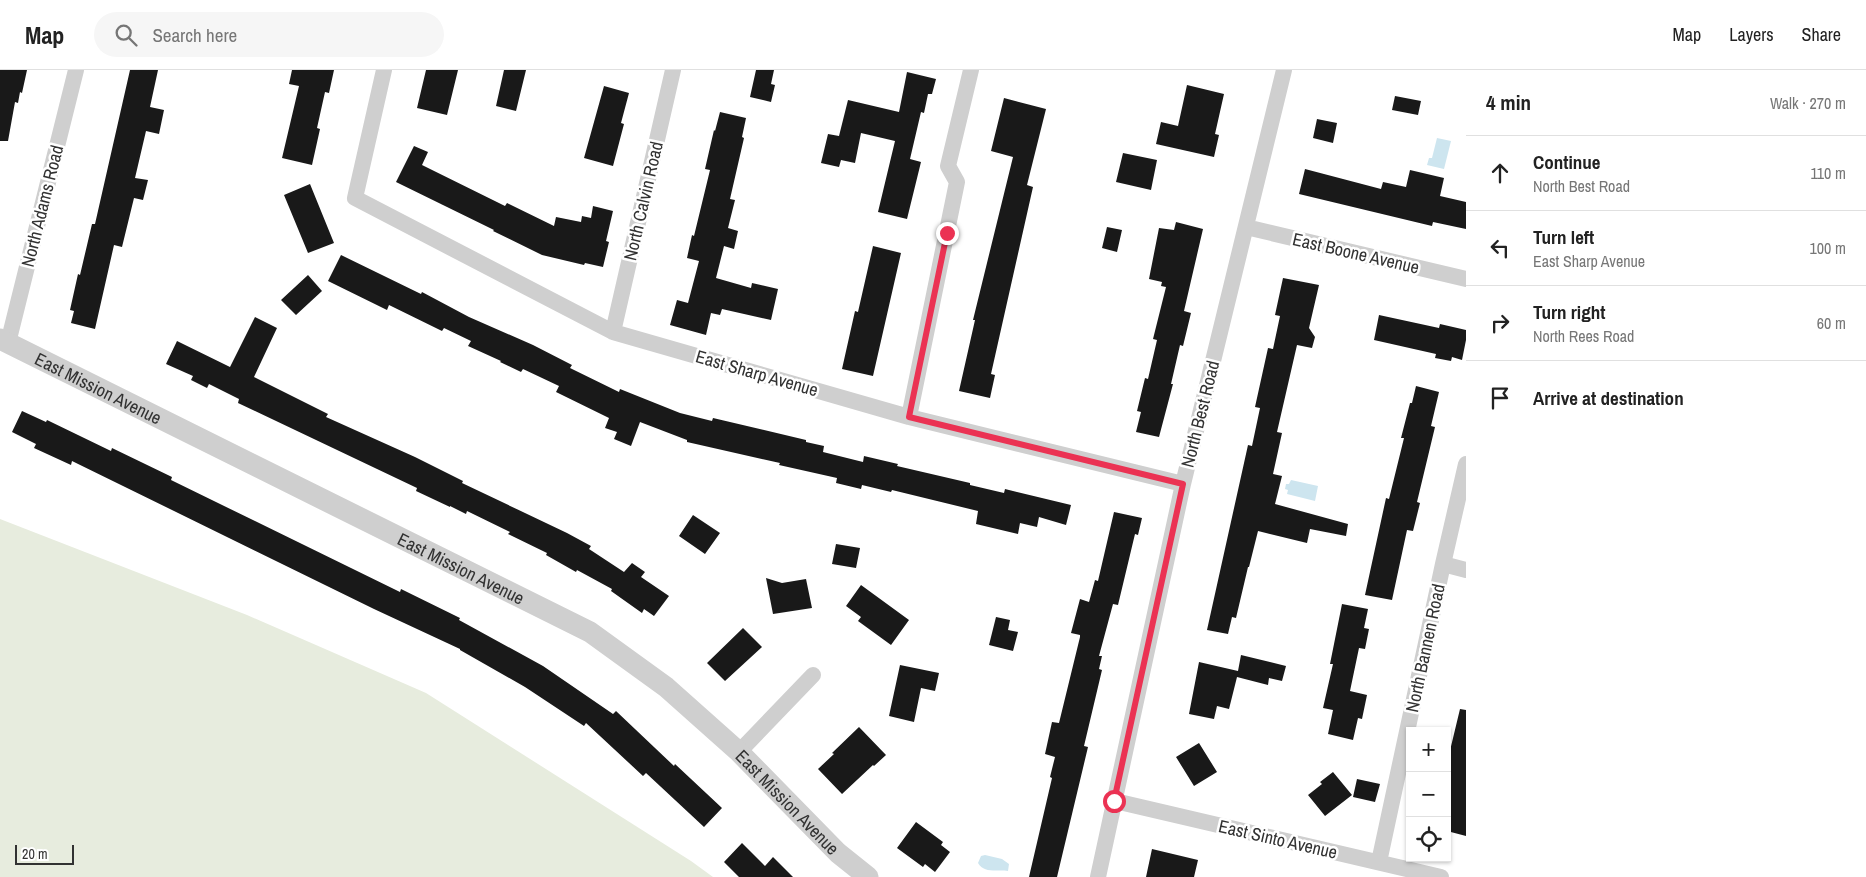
<!DOCTYPE html>
<html lang="en">
<head>
<meta charset="utf-8">
<style>
  body { margin:0; font-family:"Archivo Narrow",sans-serif; background:#f6f6f6; color:#222 }
  .controls { position:absolute; right:15px; bottom:15px; display:grid; overflow:hidden; border-radius:0px; box-shadow:0 1px 4px #0004 }
  .controls button { width:45px; height:45px; display:grid; place-items:center; padding:0; border:0; border-bottom:1px solid #e0e0e0; background:#fff; color:#222; font:25px sans-serif }
  .scale { position:absolute; left:15px; bottom:12px; width:59px; box-sizing:border-box; padding-left:5px; border:2px solid #323232; border-top:0; font-size:14px; line-height:18px; white-space:nowrap; color:#323232; -webkit-text-stroke:4px #fff; paint-order:stroke }
  .stop { position:absolute; width:15px; height:15px; margin:-11px; border:4px solid #eb3253; border-radius:50%; background:#fff }
  .stop.end { background:#eb3253; border-color:#fff; box-shadow:0 1px 5px #0008 }
  .list { margin:0; padding:0; list-style:none }
  h2 { display:flex; justify-content:space-between; align-items:center; height:65px; margin:0; padding:0 20px; font-size:21px }
  h2 small { font-size:16px; font-weight:400; color:#767676 }
  .list li { display:grid; grid-template-columns:32px 1fr auto; gap:15px; align-items:center; box-sizing:border-box; height:75px; padding:0 20px; border-top:1px solid #e0e0e0 }
  .list b { display:block; font-size:19px; white-space:nowrap }
  .list p { margin:0; font-size:16px; white-space:nowrap; color:#767676 }
  .list em { font-size:16px; font-style:normal; color:#767676 }
  .icon { flex:none; width:28px; height:28px; fill:none; stroke:currentColor; stroke-width:2; stroke-linecap:round; stroke-linejoin:round }
  .map { position:relative; flex:none; width:1466px; height:807px; overflow:hidden }
  header { display:flex; align-items:center; gap:30px; box-sizing:border-box; height:70px; padding:0 25px; background:#fff; border-bottom:1px solid #e0e0e0 }
  header strong { font-size:24px }
  nav { display:flex; gap:28px; margin-inline-start:auto; font-size:18px }
  .search { width:350px; height:45px; background:#f6f6f6; display:flex; align-items:center; gap:12px; box-sizing:border-box; padding:0 18px; border-radius:28px; color:#767676; font-size:19px }
  main { display:flex }
  aside { flex:1; background:#fff }
  .map>svg:first-child { display:block }
  .green { fill:#e7ecde }
  .water { fill:#cde5ef }
  .building { fill:#191919 }
  .lines { fill:none; stroke-linecap:round; stroke-linejoin:round }
  .minor { stroke:#cfcfcf; stroke-width:16 }
  .tertiary { stroke:#cfcfcf; stroke-width:21 }
  .route { stroke:#eb3253; stroke-width:6 }
  .labels { text-anchor:middle; dominant-baseline:central; stroke-width:5; stroke-linejoin:round; paint-order:stroke }
  .street-label { font-size:18px; fill:#323232; stroke:#fff }
</style>
</head>
<body>
<header>
<strong>Map</strong>
<div class="search"><svg class="icon" aria-label="search" viewBox="0 0 24 24"><circle cx="10" cy="10" r="6"/><path d="M15 15l6 6"/></svg>Search here</div>
<nav><a>Map</a><a>Layers</a><a>Share</a></nav>
</header>
<main>
<div class="map">
<svg width="1466" height="807" viewBox="0 0 1466 807">
  <rect width="100%" height="100%" fill="#fff"/>
  <path class="green" d="M 0,449 L 247,545 L 426,623 L 691,791 L 713,807 L 0,807 Z"/>
  <path class="water" d="M 1437,68 L 1451,71 L 1444,99 L 1427,95 L 1429,88 L 1432,88 Z
    M 1291,410 L 1318,416 L 1315,431 L 1287,424 L 1288,420 L 1285,419 L 1286,414 L 1289,414 Z
    M 985,785 L 1002,789 L 1009,794 L 1008,801 C 998,799 984,804 978,793 L 981,786 Z"/>
  <path class="building" d="M 0,0 L 27,0 L 22,23 L 20,22 L 18,33 L 15,32 L 8,71 L 0,71 Z
    M 130,0 L 158,0 L 150,37 L 164,40 L 159,64 L 146,61 L 135,108 L 148,110 L 143,130 L 134,128 L 122,177 L 114,175 L 95,259 L 71,253 L 74,241 L 70,240 L 78,204 L 80,205 L 92,154 L 95,154 Z
    M 292,0 L 334,0 L 329,23 L 325,22 L 317,58 L 320,59 L 312,95 L 282,88 L 299,16 L 289,14 Z
    M 426,0 L 458,0 L 447,45 L 417,38 Z
    M 504,0 L 526,0 L 516,41 L 496,36 Z
    M 756,0 L 774,0 L 771,14 L 775,15 L 771,32 L 750,27 Z
    M 907,2 L 936,9 L 932,24 L 928,24 L 924,43 L 921,42 L 910,89 L 921,92 L 907,149 L 878,142 L 895,71 L 861,63 L 855,93 L 841,90 L 839,97 L 821,93 L 828,64 L 839,66 L 848,30 L 899,42 Z
    M 1187,15 L 1224,24 L 1215,64 L 1219,65 L 1214,87 L 1156,74 L 1161,52 L 1178,56 Z
    M 604,16 L 629,23 L 621,53 L 624,54 L 613,96 L 584,88 Z
    M 1395,26 L 1421,31 L 1418,45 L 1392,40 Z
    M 1004,28 L 1046,39 L 1027,115 L 1033,117 L 991,304 L 995,305 L 990,328 L 959,321 L 975,250 L 973,250 L 1013,87 L 991,81 Z
    M 720,42 L 746,48 L 742,67 L 744,68 L 730,129 L 735,130 L 728,158 L 738,161 L 734,179 L 724,176 L 716,208 L 751,218 L 752,213 L 778,219 L 771,250 L 722,239 L 720,245 L 711,243 L 706,265 L 670,255 L 677,230 L 688,233 L 699,191 L 687,188 L 692,165 L 694,166 L 710,100 L 705,99 L 714,60 L 715,61 Z
    M 1317,49 L 1337,53 L 1333,73 L 1313,68 Z
    M 414,76 L 428,82 L 422,95 L 505,136 L 507,133 L 554,156 L 556,147 L 581,152 L 582,146 L 591,148 L 593,136 L 613,141 L 606,171 L 609,172 L 603,197 L 585,193 L 584,195 L 542,185 L 493,161 L 494,160 L 396,112 Z
    M 1123,83 L 1157,90 L 1151,120 L 1116,112 Z
    M 1305,99 L 1381,119 L 1383,112 L 1406,117 L 1410,100 L 1444,108 L 1440,126 L 1466,132 L 1466,159 L 1433,152 L 1432,156 L 1299,124 Z
    M 310,114 L 334,173 L 308,183 L 284,125 Z
    M 1176,152 L 1203,159 L 1184,241 L 1191,243 L 1183,276 L 1180,275 L 1171,314 L 1173,314 L 1159,367 L 1136,362 L 1141,342 L 1137,341 L 1145,308 L 1148,309 L 1157,270 L 1153,269 L 1166,217 L 1161,216 L 1162,212 L 1149,209 L 1159,158 L 1174,160 Z
    M 1107,157 L 1122,160 L 1117,182 L 1102,178 Z
    M 873,176 L 901,183 L 873,306 L 842,299 L 855,241 L 858,242 Z
    M 341,185 L 421,224 L 422,222 L 469,247 L 533,275 L 572,295 L 570,298 L 619,322 L 620,319 L 680,343 L 712,351 L 713,348 L 806,370 L 806,372 L 824,376 L 823,382 L 863,392 L 864,386 L 898,394 L 897,396 L 970,413 L 970,415 L 1004,423 L 1005,419 L 1071,435 L 1066,455 L 1039,447 L 1037,457 L 1020,453 L 1018,464 L 976,454 L 978,441 L 892,420 L 891,422 L 862,415 L 861,419 L 836,413 L 837,408 L 779,395 L 780,393 L 687,372 L 687,370 L 640,352 L 631,376 L 614,369 L 617,362 L 605,358 L 609,348 L 556,322 L 559,316 L 523,299 L 521,302 L 500,292 L 501,291 L 468,276 L 471,271 L 444,258 L 442,261 L 389,235 L 387,240 L 328,211 Z
    M 308,205 L 322,221 L 296,245 L 281,230 Z
    M 1283,208 L 1319,215 L 1309,258 L 1315,267 L 1312,278 L 1297,275 L 1277,362 L 1282,363 L 1273,404 L 1282,406 L 1275,434 L 1348,454 L 1346,466 L 1310,459 L 1307,473 L 1258,461 L 1249,497 L 1248,497 L 1236,548 L 1232,547 L 1228,564 L 1207,560 L 1248,375 L 1252,376 L 1260,338 L 1255,337 L 1268,278 L 1273,279 L 1280,246 L 1275,245 Z
    M 1379,245 L 1439,258 L 1440,254 L 1466,260 L 1466,270 L 1462,290 L 1452,287 L 1451,291 L 1435,288 L 1436,284 L 1374,270 Z
    M 255,247 L 277,258 L 254,307 L 328,344 L 326,347 L 415,387 L 463,411 L 462,413 L 567,463 L 591,476 L 589,479 L 624,502 L 632,493 L 645,502 L 641,507 L 669,526 L 654,546 L 644,539 L 642,543 L 611,521 L 612,519 L 577,500 L 576,502 L 546,485 L 547,483 L 508,464 L 510,462 L 467,441 L 466,444 L 450,436 L 450,437 L 416,421 L 417,418 L 238,333 L 239,329 L 209,314 L 207,318 L 191,310 L 193,306 L 166,294 L 177,271 L 230,297 Z
    M 1416,316 L 1439,322 L 1431,356 L 1435,357 L 1417,432 L 1420,433 L 1413,461 L 1407,460 L 1392,530 L 1365,525 L 1386,428 L 1389,429 L 1404,368 L 1401,368 L 1410,333 L 1412,333 Z
    M 22,341 L 46,352 L 47,350 L 111,381 L 112,378 L 172,407 L 171,410 L 400,522 L 401,519 L 460,548 L 459,550 L 543,596 L 613,644 L 616,641 L 674,696 L 675,694 L 722,738 L 704,757 L 646,703 L 643,706 L 586,653 L 584,656 L 525,617 L 460,580 L 460,579 L 374,539 L 72,391 L 71,395 L 34,378 L 36,374 L 12,362 Z
    M 1114,442 L 1142,448 L 1138,465 L 1135,464 L 1118,535 L 1113,534 L 1099,586 L 1102,586 L 1099,599 L 1102,600 L 1084,676 L 1088,677 L 1057,807 L 1029,807 L 1052,708 L 1050,707 L 1055,687 L 1045,684 L 1052,652 L 1059,653 L 1080,567 L 1080,565 L 1071,563 L 1080,529 L 1089,532 L 1095,510 L 1098,511 Z
    M 693,445 L 720,463 L 705,484 L 679,466 Z
    M 836,474 L 860,478 L 856,498 L 832,494 Z
    M 766,508 L 782,513 L 806,509 L 812,538 L 773,544 Z
    M 861,515 L 909,550 L 891,575 L 858,551 L 861,547 L 846,536 Z
    M 1342,534 L 1368,539 L 1364,558 L 1369,559 L 1365,579 L 1359,578 L 1350,621 L 1367,625 L 1362,649 L 1358,648 L 1353,670 L 1328,664 L 1333,640 L 1323,638 L 1333,594 L 1330,594 Z
    M 996,547 L 1010,550 L 1008,560 L 1018,562 L 1013,581 L 989,575 Z
    M 743,558 L 762,577 L 725,611 L 707,593 Z
    M 1241,585 L 1286,596 L 1282,611 L 1269,608 L 1268,615 L 1237,607 L 1229,639 L 1217,636 L 1214,649 L 1189,644 L 1199,592 L 1238,601 Z
    M 900,595 L 939,603 L 935,621 L 921,618 L 914,652 L 889,646 Z
    M 1460,639 L 1466,640 L 1466,766 L 1447,761 L 1447,693 Z
    M 859,657 L 886,685 L 874,696 L 873,695 L 842,724 L 818,699 L 834,684 L 832,683 Z
    M 1199,673 L 1217,702 L 1194,716 L 1176,687 Z
    M 1333,702 L 1352,725 L 1325,746 L 1308,725 L 1322,714 L 1320,712 Z
    M 1357,709 L 1380,714 L 1375,732 L 1353,727 Z
    M 916,752 L 943,772 L 941,775 L 950,782 L 935,802 L 925,794 L 923,797 L 897,778 Z
    M 742,773 L 765,796 L 773,787 L 793,807 L 739,807 L 724,792 Z
    M 1152,779 L 1198,790 L 1194,807 L 1146,807 Z"/>
  <g class="lines">
    <path class="minor" d="M 384,0 L 355,128 L 613,262 L 909,347 L 1183,414
      M 1246,157 L 1466,209
      M 613,262 L 673,0
      M 8,273 L 76,0
      M 909,347 L 957,112 L 948,96 L 971,0
      M 1443,494 L 1466,500
      M 739,682 L 813,605
      M 1115,731 L 1441,807
      M 1379,792 L 1443,494 L 1466,394
      M 1098,807 L 1183,414 L 1284,0"/>
    <path class="tertiary" id="s1" d="M 0,269 L 590,562 L 666,617 L 739,682 L 838,783 L 868,807"/>
  </g>
  <g class="lines">
    <path class="route" d="M 947,163 L 909,347 L 1183,414 L 1114,731"/>
  </g>
  <g class="labels">
    <g class="street-label">
      <text transform="translate(643 131) rotate(-77)">North Calvin Road</text>
      <text transform="translate(42 136) rotate(-76)">North Adams Road</text>
      <text transform="translate(1356 183) rotate(13)">East Boone Avenue</text>
      <text transform="translate(757 303) rotate(16)">East Sharp Avenue</text>
      <text stroke="none"><textPath href="#s1" startOffset="110">East Mission Avenue</textPath></text>
      <text transform="translate(1200 344) rotate(-76)">North Best Road</text>
      <text stroke="none"><textPath href="#s1" startOffset="515">East Mission Avenue</textPath></text>
      <text transform="translate(1425 578) rotate(-78)">North Bannen Road</text>
      <text stroke="none"><textPath href="#s1" startOffset="920">East Mission Avenue</textPath></text>
      <text transform="translate(1278 769) rotate(13)">East Sinto Avenue</text>
    </g>
  </g>
</svg>
<div class="controls">
<button>+</button>
<button>−</button>
<button><svg class="icon" aria-label="locate" viewBox="0 0 24 24"><circle cx="12" cy="12" r="6"/><path d="M12 2v4M12 18v4M2 12h4M18 12h4"/></svg></button>
</div>
<div class="scale">20 m</div>
<div class="stop" style="left:1114px;top:731px"></div>
<div class="stop end" style="left:947px;top:163px"></div>
</div>
<aside>
<h2>4 min<small>Walk · 270 m</small></h2>
<ul class="list">
<li><svg class="icon" aria-label="ahead" viewBox="0 0 24 24"><path d="M12 20V5M6 11l6-6 6 6"/></svg><div><b>Continue</b><p>North Best Road</p></div><em>110 m</em></li>
<li><svg class="icon" aria-label="left" viewBox="0 0 24 24"><path d="M17 20v-9H6M10 6l-5 5 5 5"/></svg><div><b>Turn left</b><p>East Sharp Avenue</p></div><em>100 m</em></li>
<li><svg class="icon" aria-label="right" viewBox="0 0 24 24"><path d="M7 20v-9h11M14 6l5 5-5 5"/></svg><div><b>Turn right</b><p>North Rees Road</p></div><em>60 m</em></li>
<li><svg class="icon" aria-label="arrive" viewBox="0 0 24 24"><path d="M6 21V4h12l-3 4 3 4H6"/></svg><div><b>Arrive at destination</b></div></li>
</ul>
</aside>
</main>
</body>
</html>
